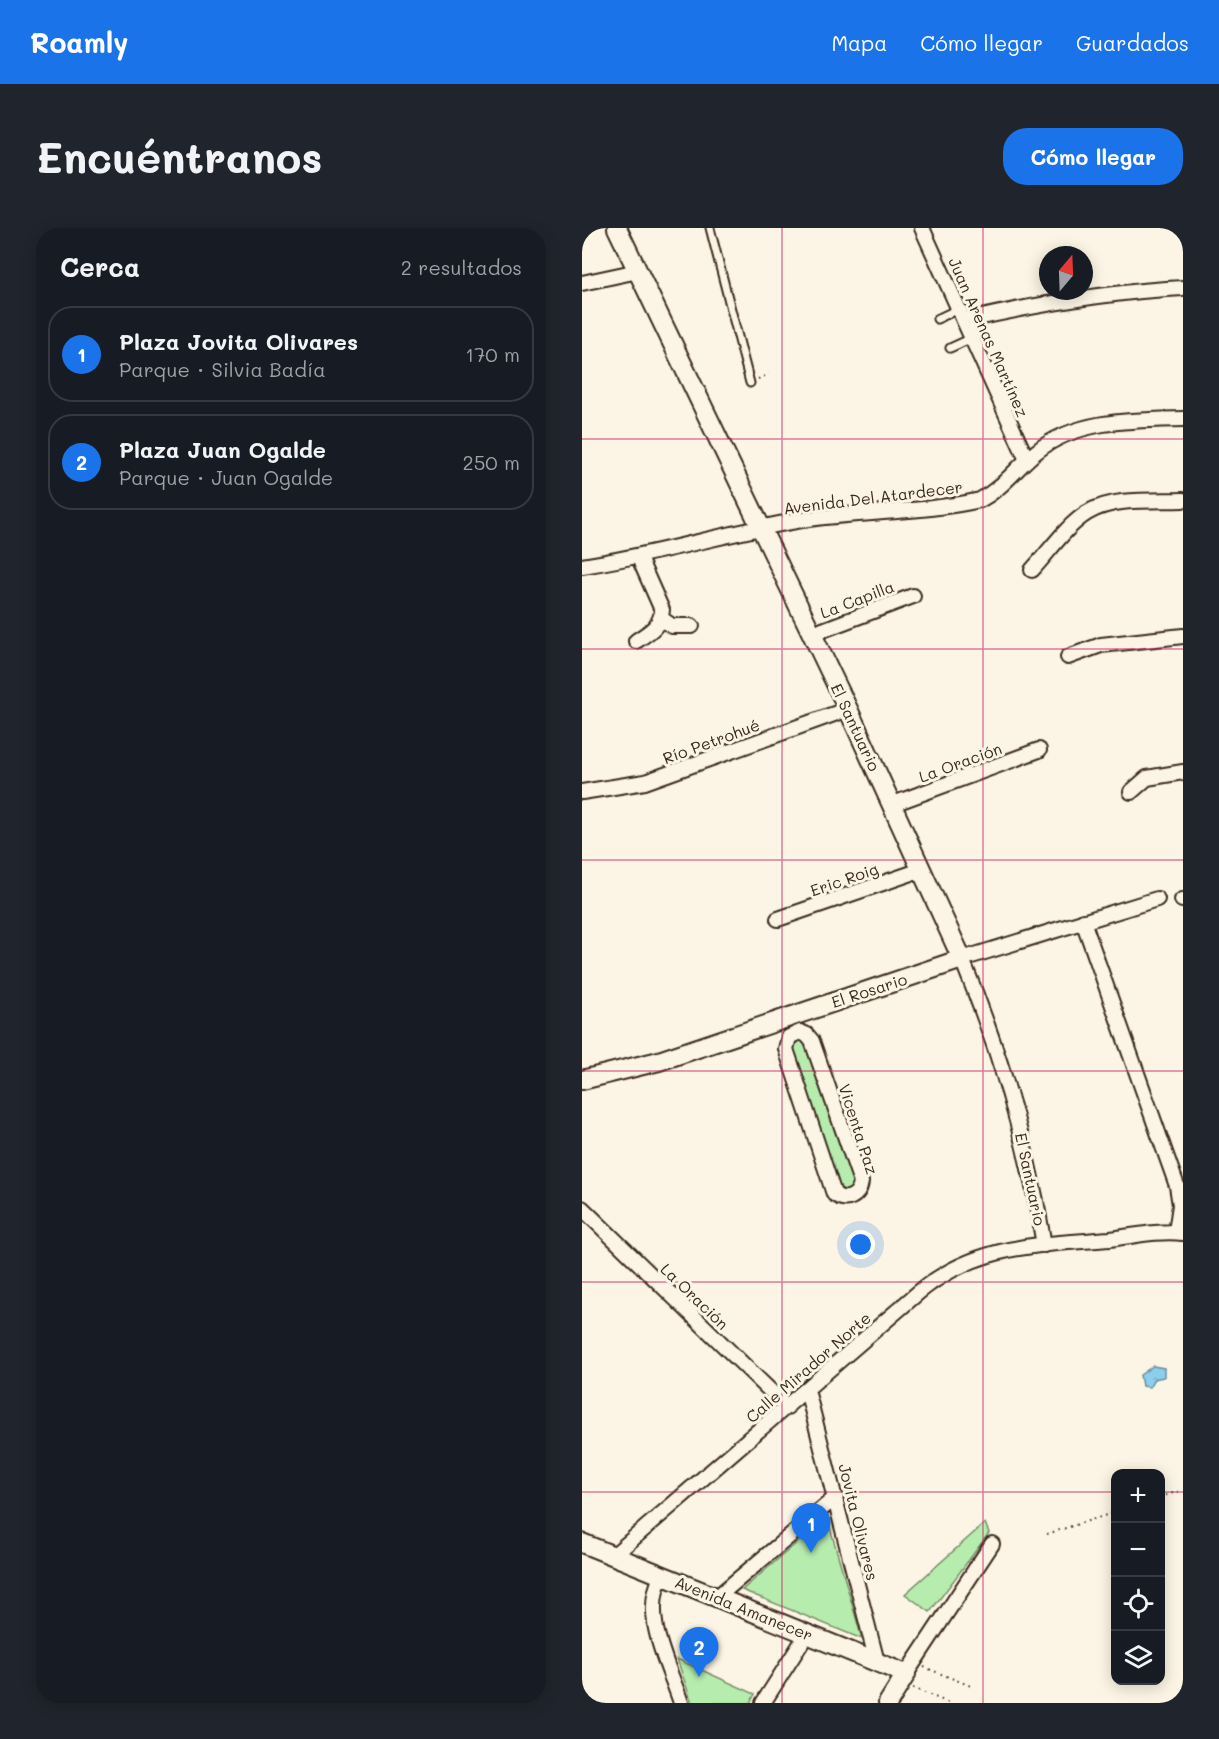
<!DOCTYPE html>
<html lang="es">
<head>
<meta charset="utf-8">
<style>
  body { margin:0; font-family:Mali,sans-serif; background:#20242c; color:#f1f3f6 }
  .controls { position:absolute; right:18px; bottom:18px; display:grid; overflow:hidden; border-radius:12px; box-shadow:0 3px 15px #0003 }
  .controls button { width:54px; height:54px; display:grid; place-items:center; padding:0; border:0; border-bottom:2px solid #363941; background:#171b24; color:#f1f3f6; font:30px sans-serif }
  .compass { position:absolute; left:457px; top:18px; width:54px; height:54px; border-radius:50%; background:#171b24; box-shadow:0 3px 15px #0003; rotate:19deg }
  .you { position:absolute; left:279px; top:1017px; width:21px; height:21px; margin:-15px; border:4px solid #fff; border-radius:50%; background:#1a73e8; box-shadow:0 0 0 9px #1a73e833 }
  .badge { display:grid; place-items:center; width:39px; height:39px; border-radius:50%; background:#1a73e8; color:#fff; font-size:20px; font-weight:700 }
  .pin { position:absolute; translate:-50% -50px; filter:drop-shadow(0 2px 3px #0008) }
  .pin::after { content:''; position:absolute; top:32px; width:21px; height:18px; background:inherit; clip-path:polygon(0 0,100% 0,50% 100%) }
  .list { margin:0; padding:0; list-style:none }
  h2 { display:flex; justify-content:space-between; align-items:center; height:78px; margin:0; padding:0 24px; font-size:26px }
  h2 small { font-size:20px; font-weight:400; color:#9ea1a6 }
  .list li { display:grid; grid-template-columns:39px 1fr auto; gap:18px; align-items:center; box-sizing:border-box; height:96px; margin:0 12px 12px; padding:0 12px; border:2px solid #363941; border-radius:24px }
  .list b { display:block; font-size:22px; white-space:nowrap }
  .list p { margin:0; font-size:20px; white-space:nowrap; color:#9ea1a6 }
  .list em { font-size:20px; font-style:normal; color:#9ea1a6 }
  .icon { flex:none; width:33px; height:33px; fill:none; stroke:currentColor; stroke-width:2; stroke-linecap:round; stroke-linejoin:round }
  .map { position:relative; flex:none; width:601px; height:1475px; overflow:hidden; border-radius:24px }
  header { display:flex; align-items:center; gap:36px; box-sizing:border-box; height:84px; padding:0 30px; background:#1a73e8; color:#fff }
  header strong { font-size:28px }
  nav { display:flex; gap:33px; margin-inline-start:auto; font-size:21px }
  .intro { display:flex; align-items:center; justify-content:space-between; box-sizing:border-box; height:144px; padding:0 36px }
  h1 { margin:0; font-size:42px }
  .button { padding:15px 27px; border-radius:24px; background:#1a73e8; color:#fff; font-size:21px; font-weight:700 }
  main { display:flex; gap:36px; padding:0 36px }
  aside { flex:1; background:#171b24; border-radius:24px; box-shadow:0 3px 15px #0003 }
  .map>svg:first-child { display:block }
  .park { fill:#b6edaf; stroke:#788c66; stroke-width:1.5 }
  .water { fill:url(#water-ripples); stroke:#6b8d9a; stroke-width:1.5 }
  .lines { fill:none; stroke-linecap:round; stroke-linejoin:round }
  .service-casing { stroke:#3b2a1e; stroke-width:11 }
  .minor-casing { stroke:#3b2a1e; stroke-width:18 }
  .tertiary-casing { stroke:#3b2a1e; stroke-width:22 }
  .path { stroke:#3b2a1e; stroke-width:2; stroke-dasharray:1.5 4.5; stroke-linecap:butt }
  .service { stroke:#fcf5e5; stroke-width:7 }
  .minor { stroke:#fcf5e5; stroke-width:14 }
  .tertiary { stroke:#fcf5e5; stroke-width:18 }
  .grid { fill:none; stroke:#c2185b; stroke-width:1.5; stroke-opacity:0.55 }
  .labels { text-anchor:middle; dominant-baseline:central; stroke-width:6; stroke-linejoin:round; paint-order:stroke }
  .street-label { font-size:16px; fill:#3b2a1e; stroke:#fcf5e5 }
</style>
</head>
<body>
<header>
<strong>Roamly</strong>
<nav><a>Mapa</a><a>Cómo llegar</a><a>Guardados</a></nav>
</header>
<div class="intro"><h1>Encuéntranos</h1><a class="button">Cómo llegar</a></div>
<main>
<aside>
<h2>Cerca<small>2 resultados</small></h2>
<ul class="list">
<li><span class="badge">1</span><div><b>Plaza Jovita Olivares</b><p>Parque · Silvia Badía</p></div><em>170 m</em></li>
<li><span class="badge">2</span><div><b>Plaza Juan Ogalde</b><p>Parque · Juan Ogalde</p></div><em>250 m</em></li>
</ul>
</aside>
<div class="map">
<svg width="601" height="1475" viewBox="0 0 601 1475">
  <defs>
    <pattern id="water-ripples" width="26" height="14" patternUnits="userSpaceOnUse" patternTransform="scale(1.5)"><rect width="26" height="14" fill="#8bcfed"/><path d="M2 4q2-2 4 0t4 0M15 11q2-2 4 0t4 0" fill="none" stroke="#79b2cb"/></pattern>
  </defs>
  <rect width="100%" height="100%" fill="#fcf5e5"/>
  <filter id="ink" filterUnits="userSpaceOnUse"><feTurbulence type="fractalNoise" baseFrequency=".0167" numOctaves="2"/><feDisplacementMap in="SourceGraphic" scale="12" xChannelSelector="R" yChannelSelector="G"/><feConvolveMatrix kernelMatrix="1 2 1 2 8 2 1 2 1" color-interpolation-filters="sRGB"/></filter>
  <g filter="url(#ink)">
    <path class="park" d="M 212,811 L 223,811 L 274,959 L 264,966 L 257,961 L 208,817 Z
      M 245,1289 L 280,1411 L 160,1362 Z
      M 403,1295 L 407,1305 L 348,1384 L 323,1366 Z
      M 95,1431 L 173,1466 L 168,1475 L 110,1475 Z"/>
    <path class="water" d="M 571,1138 L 582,1140 L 582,1149 L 572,1151 L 568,1159 L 560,1158 L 558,1147 Z"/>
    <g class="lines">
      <defs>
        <path id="service" d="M 128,0 L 168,155
          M 355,91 L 376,81
          M 368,120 L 390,110"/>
        <path id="minor" d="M 340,0 L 445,232
          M 0,55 L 56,43
          M 382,93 C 455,76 526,64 601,60
          M 0,338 C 75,327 146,304 220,292 C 278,283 343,285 398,272 C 421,260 435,239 454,224 C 494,191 552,192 601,191
          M 450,342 C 467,324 484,298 505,285 C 531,269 571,273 601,272
          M 80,391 L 90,398 L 110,398
          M 230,406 L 331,368
          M 54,413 C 66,405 79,398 80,382 L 57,330
          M 486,429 L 519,417 L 601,408
          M 0,564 L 63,554 L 266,481
          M 549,564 L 565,550 L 601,544
          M 311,576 L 457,522
          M 600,672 L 601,672
          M 196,691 L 339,642
          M 501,693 L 595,958 L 598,977 L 594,1004
          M 218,804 L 225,807 L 230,813 L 279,954 C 277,969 264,975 252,966 L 204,821 L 207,809 Z
          M 0,980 L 205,1179
          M 462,1017 C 446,918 418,824 380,731 L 575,671
          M 225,1162 L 295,1434
          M 32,1327 L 337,1064 C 395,1016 457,1017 528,1011 C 551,1008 578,1002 601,1005
          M 80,1347 C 58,1387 86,1435 99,1475
          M 135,1369 L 254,1269
          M 324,1446 L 410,1316
          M 181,1475 L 225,1406"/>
        <path id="tertiary" d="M 0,852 L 77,833 L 380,731 L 266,481 L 35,0
          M 0,1315 L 324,1446 L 306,1475"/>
      </defs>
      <use href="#service" class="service-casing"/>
      <use href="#minor" class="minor-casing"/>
      <use href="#tertiary" class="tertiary-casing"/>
      <path class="path" d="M 176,151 L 187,146
        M 578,1269 L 601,1262
        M 465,1306 L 534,1284
        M 342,1439 L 389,1458
        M 331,1460 L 367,1475"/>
      <use href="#service" class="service"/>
      <use href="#minor" class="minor"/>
      <use href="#tertiary" class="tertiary"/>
    </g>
  </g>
  <path class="grid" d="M 200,0 L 200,1475M 401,0 L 401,1475M 0,211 L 601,211M 0,421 L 601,421M 0,632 L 601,632M 0,843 L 601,843M 0,1054 L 601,1054M 0,1264 L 534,1264M 578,1264 L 601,1264"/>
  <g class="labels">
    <g class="street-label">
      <text transform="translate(407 109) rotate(66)">Juan Arenas Martínez</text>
      <text transform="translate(291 269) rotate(-7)">Avenida Del Atardecer</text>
      <text transform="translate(275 371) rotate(-21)">La Capilla</text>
      <text transform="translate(274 499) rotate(65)">El Santuario</text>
      <text transform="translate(129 513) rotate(-20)">Río Petrohué</text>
      <text transform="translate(378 534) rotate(-20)">La Oración</text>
      <text transform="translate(262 651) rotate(-19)">Eric Roig</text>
      <text transform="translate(287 762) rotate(-18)">El Rosario</text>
      <text transform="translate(277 901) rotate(72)">Vicenta Paz</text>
      <text transform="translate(449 951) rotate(78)">El Santuario</text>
      <text transform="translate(113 1068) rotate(44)">La Oración</text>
      <text transform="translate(226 1139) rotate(-41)">Calle Mirador Norte</text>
      <text transform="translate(277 1294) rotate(76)">Jovita Olivares</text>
      <text transform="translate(162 1380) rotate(22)">Avenida Amanecer</text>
    </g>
  </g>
</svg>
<div class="controls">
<button>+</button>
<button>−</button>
<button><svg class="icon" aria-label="locate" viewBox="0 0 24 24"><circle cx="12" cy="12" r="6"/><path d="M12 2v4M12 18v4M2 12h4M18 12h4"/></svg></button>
<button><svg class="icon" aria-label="layers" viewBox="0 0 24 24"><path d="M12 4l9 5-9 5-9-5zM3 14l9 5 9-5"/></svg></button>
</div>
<svg class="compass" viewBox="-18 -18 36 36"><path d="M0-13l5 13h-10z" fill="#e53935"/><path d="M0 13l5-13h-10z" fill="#9ea1a6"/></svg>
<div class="you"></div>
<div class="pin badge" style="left:229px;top:1325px">1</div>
<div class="pin badge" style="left:117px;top:1449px">2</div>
</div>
</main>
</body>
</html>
